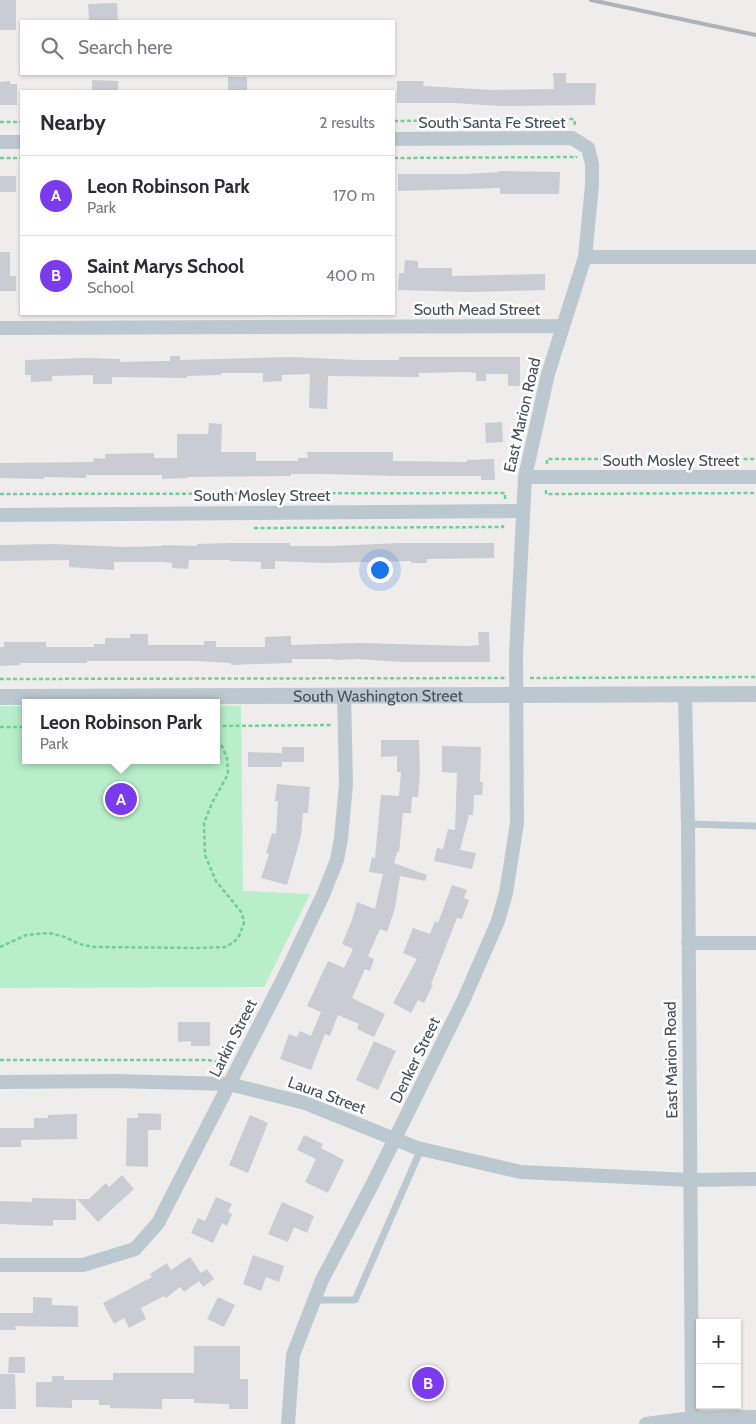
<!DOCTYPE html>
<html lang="en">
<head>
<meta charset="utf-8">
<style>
  body { margin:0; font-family:Cabin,sans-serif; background:#f7f7f7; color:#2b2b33 }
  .controls { position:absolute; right:15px; bottom:15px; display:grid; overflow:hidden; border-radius:0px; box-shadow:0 1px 4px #0004 }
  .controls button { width:45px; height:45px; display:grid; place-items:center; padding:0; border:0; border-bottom:1px solid #e1e1e2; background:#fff; color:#2b2b33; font:25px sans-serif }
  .you { position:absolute; left:379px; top:569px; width:18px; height:18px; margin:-12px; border:4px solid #fff; border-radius:50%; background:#1a73e8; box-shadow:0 0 0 8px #1a73e833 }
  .badge { display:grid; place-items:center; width:32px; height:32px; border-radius:50%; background:#7c3aed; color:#fff; font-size:16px; font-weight:700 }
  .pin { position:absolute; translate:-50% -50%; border:2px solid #fff; box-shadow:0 1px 5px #0006 }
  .popup { position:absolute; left:22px; top:699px; width:198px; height:65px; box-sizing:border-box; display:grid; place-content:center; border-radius:0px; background:#fff; filter:drop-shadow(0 1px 4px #0005); font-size:16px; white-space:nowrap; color:#7c7c81 }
  .popup b { font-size:19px; color:#2b2b33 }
  .popup::after { content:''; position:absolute; left:50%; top:100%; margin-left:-10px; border:10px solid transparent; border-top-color:#fff }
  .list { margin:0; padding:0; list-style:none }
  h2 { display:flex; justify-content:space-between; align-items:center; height:65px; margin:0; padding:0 20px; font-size:21px }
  h2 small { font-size:16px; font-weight:400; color:#7c7c81 }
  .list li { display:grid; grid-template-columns:32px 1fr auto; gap:15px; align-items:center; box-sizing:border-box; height:80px; padding:0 20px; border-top:1px solid #e1e1e2 }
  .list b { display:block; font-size:19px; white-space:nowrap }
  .list p { margin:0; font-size:16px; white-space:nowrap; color:#7c7c81 }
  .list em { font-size:16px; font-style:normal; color:#7c7c81 }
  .icon { flex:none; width:28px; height:28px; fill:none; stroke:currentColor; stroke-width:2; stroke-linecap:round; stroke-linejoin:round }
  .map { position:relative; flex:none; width:756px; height:1424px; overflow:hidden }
  .search { position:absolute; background:#fff; box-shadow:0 1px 4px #0004; left:20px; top:20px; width:375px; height:55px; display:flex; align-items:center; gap:12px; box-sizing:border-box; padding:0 18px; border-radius:0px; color:#7c7c81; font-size:19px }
  .panel { position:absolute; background:#fff; box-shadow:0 1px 4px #0004; left:20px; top:90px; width:375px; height:225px; border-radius:0px }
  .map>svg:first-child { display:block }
  .green { fill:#b8efca }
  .building { fill:#c9ccd2 }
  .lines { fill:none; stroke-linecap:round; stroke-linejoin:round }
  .path { stroke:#6fce9a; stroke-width:2.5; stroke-dasharray:4 2.5; stroke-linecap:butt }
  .service { stroke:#bcc8cf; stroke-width:7 }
  .minor { stroke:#bcc8cf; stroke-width:14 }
  .tertiary { stroke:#bcc8cf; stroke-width:16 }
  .rail { stroke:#aeb2b7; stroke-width:4 }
  .labels { text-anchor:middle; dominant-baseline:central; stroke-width:5; stroke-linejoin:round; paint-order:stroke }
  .street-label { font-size:16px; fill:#44515a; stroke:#fff }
</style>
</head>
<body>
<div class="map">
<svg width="756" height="1424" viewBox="0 0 756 1424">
  <rect width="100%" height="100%" fill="#efecec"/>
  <path class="green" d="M 0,706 L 26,706 L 26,760 L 216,760 L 216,706 L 241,706 L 243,891 L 310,894 L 264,987 L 0,988 Z"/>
  <path class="building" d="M 0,0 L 16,0 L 16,30 L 0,30 Z
    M 117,3 L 118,21 L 89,21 L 88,4 Z
    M 553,73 L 566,73 L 566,83 L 596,83 L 595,105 L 499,106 L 455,103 L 397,103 L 397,81 L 424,81 L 423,86 L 492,90 L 554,89 Z
    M 228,77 L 247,77 L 247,91 L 228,91 Z
    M 92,80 L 118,81 L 118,91 L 92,91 Z
    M 10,81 L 10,84 L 17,84 L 17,105 L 0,105 L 0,82 Z
    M 499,171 L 560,172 L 559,194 L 500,194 L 500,188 L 398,191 L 398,174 L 466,174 L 499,172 Z
    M 0,176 L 16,176 L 16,192 L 0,192 Z
    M 0,252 L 10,252 L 10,276 L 16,276 L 16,291 L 0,291 Z
    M 405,260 L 418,261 L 418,268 L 452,268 L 452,276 L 545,274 L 545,290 L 467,292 L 398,290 L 399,273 L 404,273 Z
    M 170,356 L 180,356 L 180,360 L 290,357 L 357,360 L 399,360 L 399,357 L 520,357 L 520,386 L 508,386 L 508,374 L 486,374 L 486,381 L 476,381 L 476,373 L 467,372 L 419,373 L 419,377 L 328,376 L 327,409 L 309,408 L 310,374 L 282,375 L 282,381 L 263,382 L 263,373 L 221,373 L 221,375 L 187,376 L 187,378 L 112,377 L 112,384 L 93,384 L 93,375 L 52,376 L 52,381 L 31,382 L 31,375 L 25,375 L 25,360 L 86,358 L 120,359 L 120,362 L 161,361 L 170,361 Z
    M 502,422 L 503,442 L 486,443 L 485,423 Z
    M 209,423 L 222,424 L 221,452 L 256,452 L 256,461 L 298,461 L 298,458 L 308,458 L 307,452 L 393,452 L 393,461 L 467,462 L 467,460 L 494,459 L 495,480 L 481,480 L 481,476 L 400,476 L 322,474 L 291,474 L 291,476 L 188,477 L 188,478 L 162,479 L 162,475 L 86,475 L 86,478 L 44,477 L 44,479 L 0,478 L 0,463 L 93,462 L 94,458 L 105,459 L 105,454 L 154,453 L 154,458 L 177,458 L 177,434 L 208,434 Z
    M 231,543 L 290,543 L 290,546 L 332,546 L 401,543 L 494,543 L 494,558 L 427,559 L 427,563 L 411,563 L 411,561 L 325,563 L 275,561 L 275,569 L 261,569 L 261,562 L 230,561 L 230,560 L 189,560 L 188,569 L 172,568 L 172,563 L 162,562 L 114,562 L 114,570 L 69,567 L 69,560 L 0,561 L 0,545 L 53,544 L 125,547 L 162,546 L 162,545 L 197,546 L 197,544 Z
    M 478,632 L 489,632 L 490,662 L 401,662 L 358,659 L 333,660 L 333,659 L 292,659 L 292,663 L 258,664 L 231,665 L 231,663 L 197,661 L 87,661 L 87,663 L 20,663 L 20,665 L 0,666 L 0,647 L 4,647 L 4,642 L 46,642 L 46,647 L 94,647 L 94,644 L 105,644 L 105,638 L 130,638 L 130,634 L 148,634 L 148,645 L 204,645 L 204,641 L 216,641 L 216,647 L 265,647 L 265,637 L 291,636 L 291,645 L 360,643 L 469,646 L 479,645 Z
    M 381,740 L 419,740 L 420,772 L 418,797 L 412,797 L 411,813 L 403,813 L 399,852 L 397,852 L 394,863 L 427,875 L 425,881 L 400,876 L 395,908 L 387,932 L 380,929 L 368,956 L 374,959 L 370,971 L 365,969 L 352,998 L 385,1014 L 374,1037 L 357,1029 L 359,1024 L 338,1015 L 330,1036 L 325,1034 L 311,1070 L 280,1059 L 289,1034 L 297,1037 L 300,1031 L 311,1036 L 321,1012 L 307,1006 L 328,961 L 344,968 L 353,949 L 342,944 L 352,920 L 357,902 L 375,909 L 383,874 L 369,872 L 372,857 L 375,858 L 381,795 L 399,796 L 401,772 L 397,772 L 397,756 L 381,757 Z
    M 442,746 L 481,747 L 480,782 L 483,782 L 482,795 L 474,795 L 473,815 L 469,815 L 460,850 L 476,853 L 472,869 L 434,861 L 437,848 L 443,849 L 448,829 L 455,830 L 457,773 L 442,772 Z
    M 282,747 L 304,747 L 304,762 L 282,762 L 282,767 L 248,767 L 248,752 L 282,753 Z
    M 277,784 L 310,787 L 308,813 L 303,813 L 301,836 L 287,885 L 261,878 L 269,854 L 266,853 L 272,833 L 276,834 L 278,801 L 275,801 Z
    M 452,885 L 467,890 L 464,898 L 469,900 L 462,919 L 457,918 L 431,984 L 433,985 L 424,1003 L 418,1000 L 411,1013 L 393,1003 L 417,959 L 403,953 L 413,928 L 430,934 L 435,921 L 438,923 Z
    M 178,1022 L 210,1022 L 210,1046 L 191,1046 L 191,1041 L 178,1042 Z
    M 374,1041 L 396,1051 L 378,1090 L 356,1080 Z
    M 138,1113 L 161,1114 L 161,1130 L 148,1130 L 148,1167 L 126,1166 L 127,1118 L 138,1118 Z
    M 77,1114 L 77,1139 L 21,1140 L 21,1147 L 0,1147 L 0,1128 L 34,1128 L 34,1118 L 48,1118 L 48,1115 Z
    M 250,1115 L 268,1123 L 248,1173 L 229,1165 Z
    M 304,1135 L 323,1144 L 321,1148 L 344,1160 L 328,1193 L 305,1182 L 316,1159 L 297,1150 Z
    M 122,1175 L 134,1189 L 98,1222 L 77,1199 L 89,1199 L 106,1183 L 109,1187 Z
    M 216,1197 L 232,1204 L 228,1212 L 232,1214 L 227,1226 L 222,1223 L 213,1243 L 191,1233 L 198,1218 L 205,1221 Z
    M 32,1198 L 76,1199 L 76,1220 L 53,1220 L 53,1226 L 0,1224 L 0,1201 L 32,1202 Z
    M 282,1202 L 314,1216 L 307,1233 L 294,1227 L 288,1242 L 268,1234 Z
    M 253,1255 L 284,1266 L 279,1282 L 266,1277 L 261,1291 L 243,1284 Z
    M 190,1257 L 201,1273 L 207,1269 L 214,1279 L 203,1287 L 199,1281 L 184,1292 L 180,1287 L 166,1298 L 164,1296 L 141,1308 L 146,1319 L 129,1328 L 124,1318 L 114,1324 L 103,1303 L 152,1277 L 150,1274 L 167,1263 L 171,1270 Z
    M 33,1297 L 52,1298 L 52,1305 L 78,1306 L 78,1327 L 15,1326 L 16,1330 L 0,1330 L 0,1313 L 33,1313 Z
    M 218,1297 L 235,1305 L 224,1327 L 207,1319 Z
    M 194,1346 L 240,1346 L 240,1379 L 248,1379 L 248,1409 L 229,1409 L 229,1404 L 194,1403 L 194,1399 L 162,1399 L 162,1409 L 110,1408 L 110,1405 L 99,1405 L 99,1400 L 72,1400 L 72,1408 L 36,1407 L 36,1382 L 52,1382 L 52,1376 L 64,1376 L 64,1380 L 113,1380 L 113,1373 L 194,1373 Z
    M 9,1357 L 25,1357 L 25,1373 L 8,1373 Z
    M 0,1374 L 15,1374 L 16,1409 L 0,1409 Z"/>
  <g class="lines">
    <path class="path" d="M 394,121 L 574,119 L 575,125
      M 0,122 L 21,122
      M 0,158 L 21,158
      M 394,158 L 576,157 L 576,156
      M 547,464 L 547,459 L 756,459
      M 546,490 L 546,494 L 756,493
      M 0,494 L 505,493 L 505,499
      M 254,528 L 503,527 L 503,524
      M 530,678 L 756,677
      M 0,679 L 505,678
      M 216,726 L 332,725
      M 0,727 L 26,727
      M 0,947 L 26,935 L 49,933 L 65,937 L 79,944 L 94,947 L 198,948 L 226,947 L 235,941 L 239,936 L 244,923 L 242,913 L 216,881 L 205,855 L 204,823 L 212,803 L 228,774 L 227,758 L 221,744 L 216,739
      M 0,1060 L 208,1060 L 224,1063"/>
    <path class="service" d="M 688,824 L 756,826
      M 314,1300 L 355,1300 L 421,1149"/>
    <path class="minor" d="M 0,142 L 21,142
      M 585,257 L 756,257
      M 0,328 L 563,326
      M 525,477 L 756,477
      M 0,515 L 523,511
      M 685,695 L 688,824 L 692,1424
      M 688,943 L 756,943
      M 0,1082 L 115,1081 L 229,1084 L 305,1103 L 417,1148 L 521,1172 L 690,1180 L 756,1179
      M 0,1265 L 83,1265 L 135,1249 L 158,1223 L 284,977 L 323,895 L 337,860 L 341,838 L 346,784 L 344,695
      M 288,1424 L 293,1355 L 322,1280 L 372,1185 L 464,999 L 498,921 L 506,893 L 517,823 L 516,655 L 525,477 L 548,374 L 585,257 L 592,185 L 592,164 L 588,148 L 572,138 L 394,139
      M 646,1424 L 692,1418 L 756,1417"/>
    <path class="tertiary" id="s1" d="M 0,697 L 756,694"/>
    <path class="rail" d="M 591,0 L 756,35"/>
  </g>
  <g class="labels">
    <g class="street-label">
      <text x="492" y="122">South Santa Fe Street</text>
      <text x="477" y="309">South Mead Street</text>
      <text transform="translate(522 415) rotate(-77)">East Marion Road</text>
      <text x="671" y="460">South Mosley Street</text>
      <text x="262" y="495">South Mosley Street</text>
      <text stroke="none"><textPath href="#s1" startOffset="378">South Washington Street</textPath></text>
      <text transform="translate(233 1038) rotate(-63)">Larkin Street</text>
      <text transform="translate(415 1060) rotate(-64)">Denker Street</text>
      <text transform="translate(671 1060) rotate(-91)">East Marion Road</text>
      <text transform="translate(327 1095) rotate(20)">Laura Street</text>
    </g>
  </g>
</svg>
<div class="controls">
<button>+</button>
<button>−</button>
</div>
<div class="you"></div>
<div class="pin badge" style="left:121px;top:799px">A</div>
<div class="popup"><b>Leon Robinson Park</b>Park</div>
<div class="pin badge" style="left:428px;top:1383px">B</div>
<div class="search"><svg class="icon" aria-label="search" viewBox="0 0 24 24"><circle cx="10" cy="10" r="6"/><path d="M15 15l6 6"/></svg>Search here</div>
<section class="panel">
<h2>Nearby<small>2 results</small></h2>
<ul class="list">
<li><span class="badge">A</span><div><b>Leon Robinson Park</b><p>Park</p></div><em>170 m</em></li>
<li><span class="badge">B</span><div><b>Saint Marys School</b><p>School</p></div><em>400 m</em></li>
</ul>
</section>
</div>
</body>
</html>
